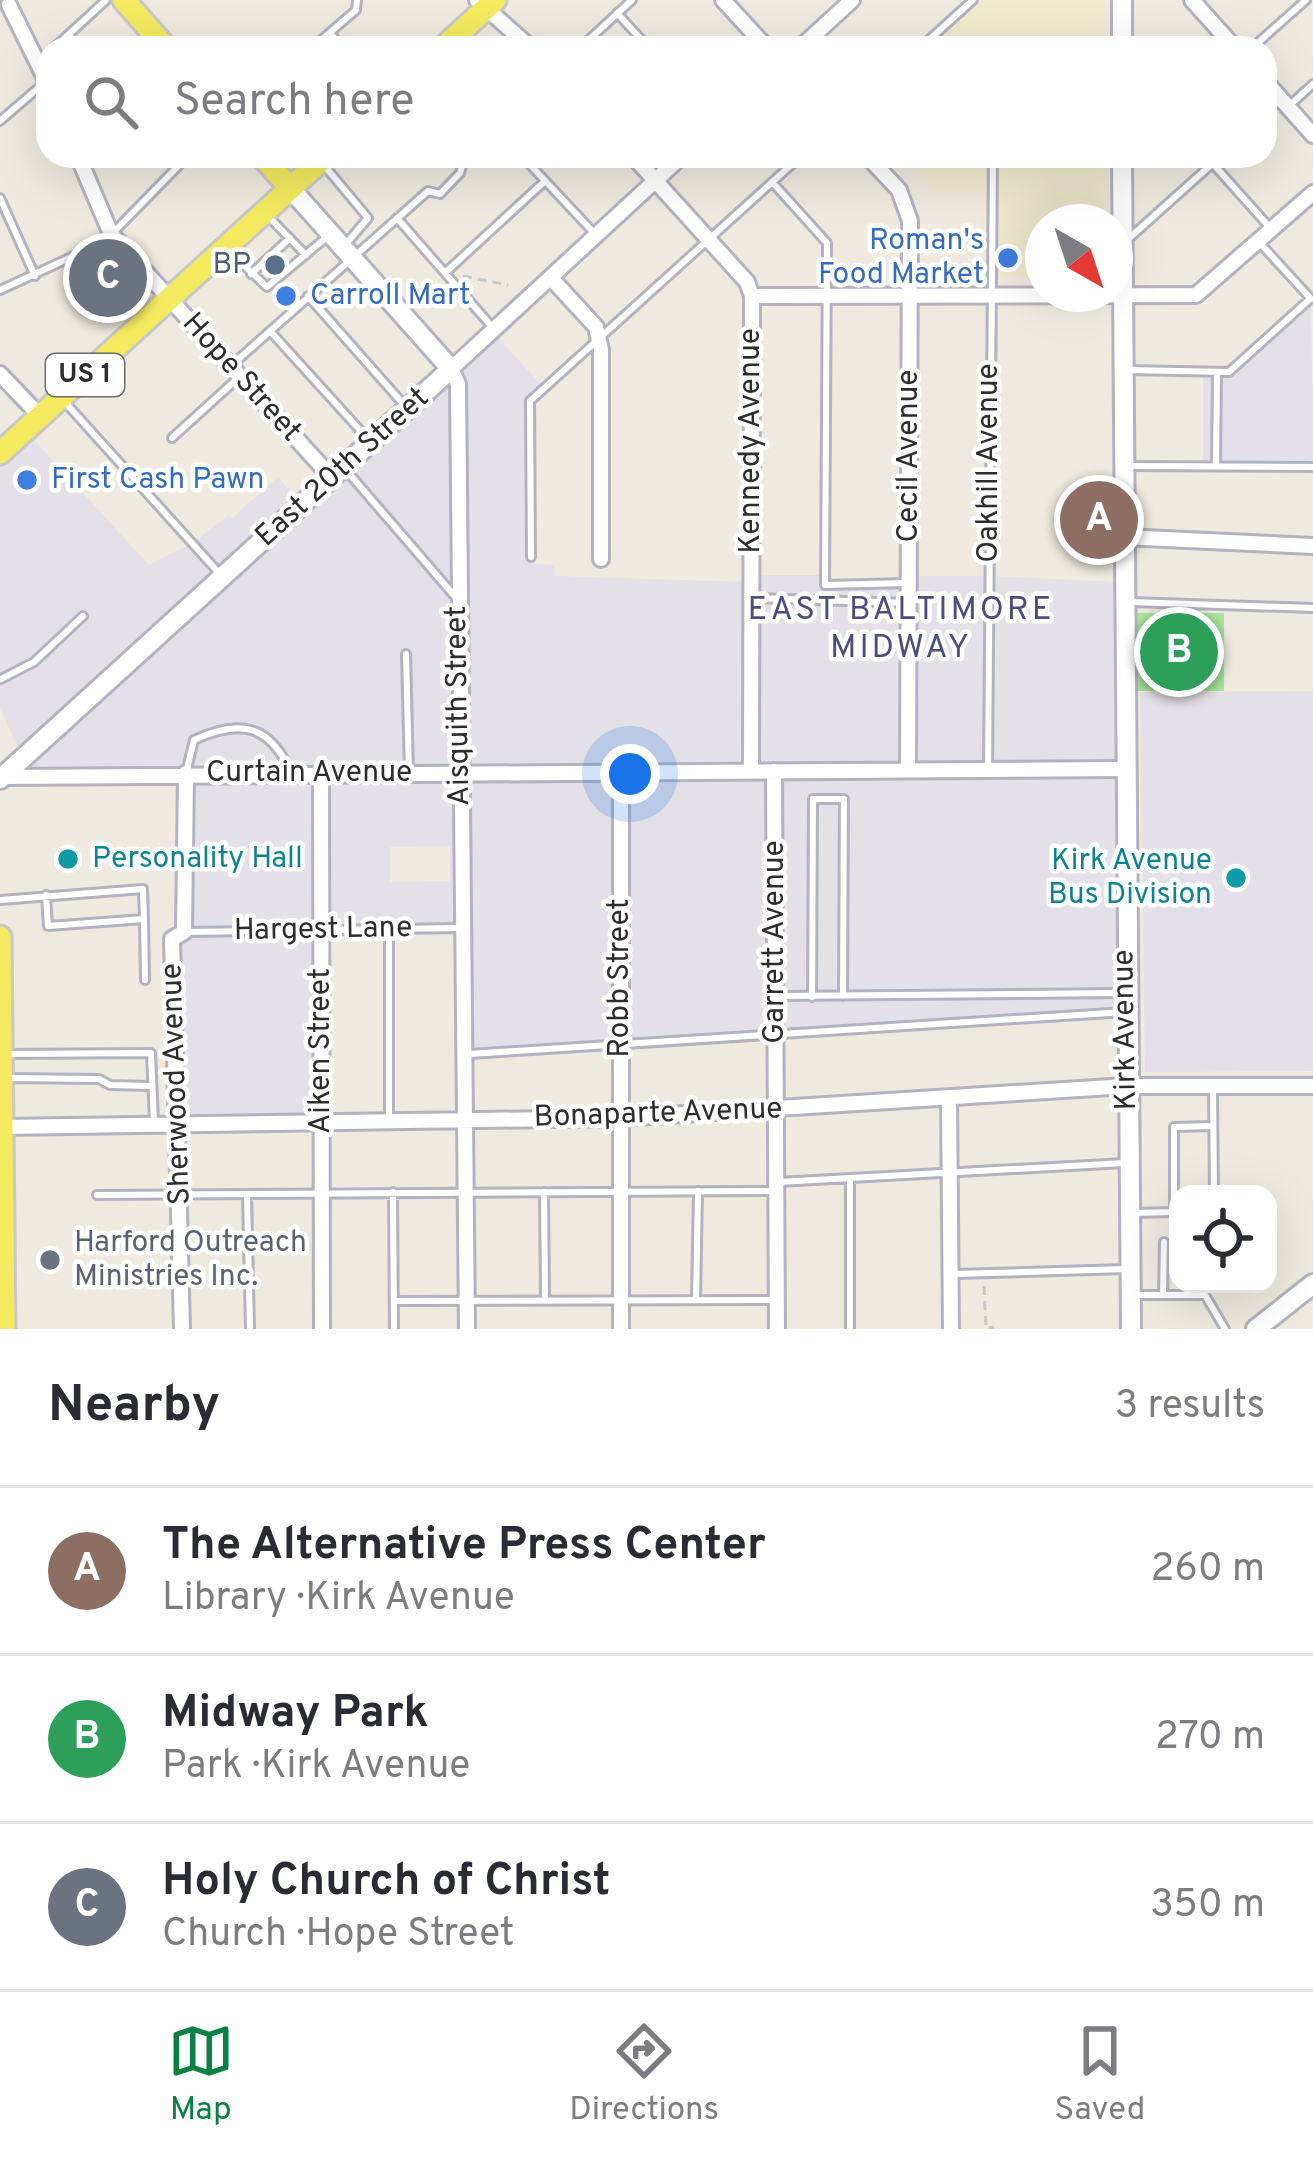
<!DOCTYPE html>
<html lang="en">
<head>
<meta charset="utf-8">
<style>
  body { margin:0; font-family:Overpass,sans-serif; background:#f7f7f7; color:#2b2b33 }
  .controls { position:absolute; right:36px; bottom:36px; display:grid; overflow:hidden; border-radius:24px; box-shadow:0 12px 48px #0002 }
  .controls button { width:108px; height:108px; display:grid; place-items:center; padding:0; border:0; border-bottom:3px solid #e1e1e2; background:#fff; color:#2b2b33; font:60px sans-serif }
  .compass { position:absolute; left:1025px; top:204px; width:108px; height:108px; border-radius:50%; background:#fff; box-shadow:0 12px 48px #0002; rotate:141deg }
  .you { position:absolute; left:630px; top:774px; width:42px; height:42px; margin:-30px; border:9px solid #fff; border-radius:50%; background:#1a73e8; box-shadow:0 0 0 18px #1a73e833 }
  .badge { display:grid; place-items:center; width:78px; height:78px; border-radius:50%; background:#0b8043; color:#fff; font-size:39px; font-weight:700 }
  .pin { position:absolute; translate:-50% -50%; border:6px solid #fff; box-shadow:0 3px 12px #0006 }
  .list { margin:0; padding:0; list-style:none }
  h2 { display:flex; justify-content:space-between; align-items:center; height:156px; margin:0; padding:0 48px; font-size:51px }
  h2 small { font-size:39px; font-weight:400; color:#7c7c81 }
  .list li { display:grid; grid-template-columns:78px 1fr auto; gap:36px; align-items:center; box-sizing:border-box; height:168px; padding:0 48px; border-top:3px solid #e1e1e2 }
  .list b { display:block; font-size:45px; white-space:nowrap }
  .list p { margin:0; font-size:39px; white-space:nowrap; color:#7c7c81 }
  .list em { font-size:39px; font-style:normal; color:#7c7c81 }
  .icon { flex:none; width:66px; height:66px; fill:none; stroke:currentColor; stroke-width:2; stroke-linecap:round; stroke-linejoin:round }
  .map { position:relative; flex:none; width:1313px; height:1329px; overflow:hidden }
  .search { position:absolute; background:#fff; box-shadow:0 12px 48px #0002; left:36px; right:36px; top:36px; height:132px; display:flex; align-items:center; gap:30px; box-sizing:border-box; padding:0 42px; border-radius:36px; color:#7c7c81; font-size:45px }
  .sheet { height:660px; background:#fff }
  nav { display:flex; justify-content:space-around; align-items:center; box-sizing:border-box; height:168px; border-top:3px solid #e1e1e2; background:#fff; font-size:33px; color:#7c7c81 }
  nav a { display:grid; justify-items:center; gap:6px }
  nav .on { color:#0b8043 }
  .map>svg:first-child { display:block }
  .industrial { fill:#e3e0e7; fill-rule:evenodd }
  .education { fill:#f0ebcf }
  .green { fill:#a8e59c }
  .lines { fill:none; stroke-linecap:round; stroke-linejoin:round }
  .lane-casing { stroke:#b3b3c0; stroke-width:12 }
  .street-casing { stroke:#b3b3c0; stroke-width:20 }
  .secondary-casing { stroke:#b3b3c0; stroke-width:24 }
  .primary-casing { stroke:#c8c8c8; stroke-width:27 }
  .path { stroke:#c8c8c8; stroke-width:3; stroke-dasharray:9 6; stroke-linecap:butt }
  .lane { stroke:#fff; stroke-width:6 }
  .street { stroke:#fff; stroke-width:14 }
  .secondary { stroke:#fff; stroke-width:18 }
  .primary { stroke:#f3ea60; stroke-width:21 }
  .shop-dot { fill:#3f7fe0; stroke:#fff; stroke-width:4.5 }
  .service-dot { fill:#5c6f8a; stroke:#fff; stroke-width:4.5 }
  .culture-dot { fill:#0f9aa8; stroke:#fff; stroke-width:4.5 }
  .worship-dot { fill:#6b7280; stroke:#fff; stroke-width:4.5 }
  .labels { text-anchor:middle; dominant-baseline:central; stroke-width:9; stroke-linejoin:round; paint-order:stroke }
  .shield { fill:#fff; stroke:#6c6c6c; stroke-width:3 }
  .shield-label { font-size:27px; font-weight:bold; fill:#2d2d2d }
  .shop-label { font-size:30px; fill:#366cbe; stroke:#fff; text-anchor:start }
  .service-label { font-size:30px; fill:#4e5e75; stroke:#fff; text-anchor:end }
  .street-label { font-size:30px; fill:#2d2d2d; stroke:#fff }
  .culture-label { font-size:30px; fill:#0d838f; stroke:#fff; text-anchor:start }
  .worship-label { font-size:30px; fill:#5b616d; stroke:#fff; text-anchor:start }
  .neighbourhood-label { font-size:33px; letter-spacing:3px; fill:#4c4c7f; stroke:#fff }
</style>
</head>
<body>
<div class="map">
<svg width="1313" height="1329" viewBox="0 0 1313 1329">
  <rect width="100%" height="100%" fill="#eeeadf"/>
  <path class="industrial" d="M 1311,300 L 1313,467 L 1203,465 L 1203,371 L 1230,370 Z
    M 490,329 L 544,388 L 531,404 L 532,563 L 554,565 L 555,576 L 746,582 L 747,575 L 826,575 L 826,581 L 907,583 L 908,576 L 990,576 L 1118,582 L 1125,1015 L 609,1047 L 463,1049 L 460,931 L 320,931 L 321,1125 L 181,1124 L 171,944 L 181,932 L 183,773 L 28,770 L 0,708 L 0,455 L 26,431 L 149,565 L 195,541 L 229,515 L 232,518 L 278,477 L 300,502 ZM 450,846 L 450,881 L 390,882 L 390,847 Z
    M 1313,691 L 1313,1071 L 1145,1072 L 1140,692 Z"/>
  <path class="education" d="M 982,0 L 1105,0 L 1105,48 L 931,48 Z
    M 904,156 L 1106,156 L 1106,222 L 1043,222 L 1043,277 L 998,278 L 999,193 L 939,193 Z"/>
  <path class="green" d="M 1134,613 L 1224,613 L 1224,691 L 1134,691 Z"/>
  <g class="lines">
    <defs>
      <path id="lane" d="M 617,13 L 649,48
        M 330,33 L 343,48
        M 69,35 L 80,48
        M 54,48 L 106,0
        M 312,48 L 356,10 L 357,0
        M 580,48 L 632,0
        M 920,48 L 973,0
        M 1252,48 L 1306,0
        M 1289,106 L 1313,84
        M 0,121 L 44,83
        M 522,156 L 593,232
        M 1206,156 L 1271,229
        M 323,164 L 368,218 L 346,244
        M 772,182 L 827,243 L 825,585 L 908,583
        M 0,198 L 35,276
        M 267,215 L 306,255
        M 397,218 L 493,328
        M 1126,241 L 1213,163
        M 1259,242 L 1311,299
        M 231,253 L 267,287 L 328,236
        M 446,272 L 545,181
        M 251,274 L 290,238
        M 0,290 L 104,242 L 188,156
        M 308,296 L 405,406
        M 270,331 L 368,439
        M 233,364 L 428,191 L 440,194 L 460,173 L 465,156
        M 1126,370 L 1229,372 L 1310,299
        M 63,400 L 219,573
        M 172,438 L 237,379
        M 1131,466 L 1313,467
        M 1216,466 L 1217,372
        M 346,470 L 458,600
        M 531,557 L 530,401 L 801,156
        M 755,598 L 909,603
        M 1131,602 L 1313,608
        M 406,654 L 409,772
        M 1,679 L 34,662 L 83,616
        M 988,770 L 993,156
        M 186,773 L 194,740 C 240,719 270,724 291,773
        M 0,900 L 143,889 L 144,919 L 48,926 L 46,895
        M 144,919 L 145,980
        M 389,930 L 389,1118
        M 185,932 L 459,928
        M 779,996 L 1125,993
        M 812,997 L 813,799 L 844,799 L 843,996
        M 6,1054 L 151,1053 L 154,1122
        M 469,1054 L 1125,1012
        M 6,1078 L 99,1079 L 110,1085 L 150,1086
        M 1213,1090 L 1214,1194
        M 850,1178 L 850,1329
        M 778,1182 L 1125,1163
        M 393,1192 L 394,1329
        M 544,1192 L 545,1299
        M 97,1195 L 777,1191
        M 247,1195 L 250,1329
        M 1174,1212 L 1174,1127 L 1213,1126
        M 1133,1213 L 1173,1212
        M 954,1274 L 1127,1269
        M 1134,1295 L 1205,1295 L 1225,1329
        M 1163,1295 L 1164,1242
        M 696,1300 L 698,1191
        M 394,1301 L 774,1300"/>
      <path id="street" d="M 477,0 L 531,48
        M 723,0 L 767,48
        M 1192,0 L 1235,48
        M 9,5 L 48,84
        M 800,48 L 852,0
        M 1265,81 L 1313,135
        M 78,156 L 111,234 L 332,478
        M 633,156 L 747,282 L 752,296 L 751,771
        M 867,156 L 899,190 L 910,221 L 908,770
        M 551,278 L 596,327 L 601,350 L 601,559
        M 752,296 L 1196,295 L 1313,193
        M 0,374 L 40,416
        M 1122,537 L 1313,546
        M 774,771 L 777,1329
        M 321,773 L 322,1329
        M 2,777 L 1123,769
        M 949,1099 L 951,1329
        M 2,1127 L 620,1118 L 1127,1086 L 1313,1086
        M 182,1329 L 172,939 L 184,932 L 186,773
        M 467,1329 L 458,384 L 451,369 L 682,156
        M 621,1329 L 621,771"/>
      <path id="secondary" d="M 1122,0 L 1122,48
        M 1122,156 L 1131,1329
        M 0,779 L 451,369 L 290,188
        M 1256,1329 L 1313,1284"/>
      <path id="primary" d="M 124,0 L 166,48
        M 443,48 L 495,0
        M 262,156 L 290,188
        M 0,453 L 326,156
        M 0,937 L 4,1329"/>
    </defs>
    <use href="#lane" class="lane-casing"/>
    <use href="#street" class="street-casing"/>
    <use href="#secondary" class="secondary-casing"/>
    <use href="#primary" class="primary-casing"/>
    <path class="path" d="M 463,276 L 508,285
      M1155 634a9 9 0 1 1 18 0a9 9 0 1 1-18 0Z
      M 1140,665 L 1160,675 L 1173,674 L 1175,660 L 1162,643
      M 984,1286 L 986,1328 L 994,1327"/>
    <use href="#lane" class="lane"/>
    <use href="#street" class="street"/>
    <use href="#secondary" class="secondary"/>
    <use href="#primary" class="primary"/>
  </g>
  <g class="shop-dot">
    <circle cx="1008" cy="258" r="12"/>
    <circle cx="286" cy="296" r="12"/>
    <circle cx="27" cy="480" r="12"/>
  </g>
  <circle class="service-dot" cx="275" cy="265" r="12"/>
  <g class="culture-dot">
    <circle cx="68" cy="859" r="12"/>
    <circle cx="1236" cy="878" r="12"/>
  </g>
  <circle class="worship-dot" cx="50" cy="1260" r="12"/>
  <g class="labels">
    <rect class="shield" x="46" y="354" width="78" height="42" rx="9"/>
    <g class="shield-label">
      <text x="85" y="375">US 1</text>
    </g>
    <g class="shop-label">
      <text x="984" y="241" text-anchor="end">Roman's<tspan x="984" dy="34">Food Market</tspan></text>
      <text x="310" y="296">Carroll Mart</text>
      <text x="51" y="480">First Cash Pawn</text>
    </g>
    <g class="service-label">
      <text x="251" y="265">BP</text>
    </g>
    <g class="street-label">
      <text transform="translate(241 378) rotate(48)">Hope Street</text>
      <text transform="translate(751 441) rotate(-90)">Kennedy Avenue</text>
      <text transform="translate(909 456) rotate(-90)">Cecil Avenue</text>
      <text transform="translate(989 463) rotate(-90)">Oakhill Avenue</text>
      <text transform="translate(343 468) rotate(-42)">East 20th Street</text>
      <text transform="translate(459 706) rotate(-91)">Aisquith Street</text>
      <text x="309" y="773">Curtain Avenue</text>
      <text transform="translate(323 930) rotate(-1)">Hargest Lane</text>
      <text transform="translate(775 942) rotate(-90)">Garrett Avenue</text>
      <text transform="translate(620 978) rotate(-90)">Robb Street</text>
      <text transform="translate(1126 1030) rotate(-91)">Kirk Avenue</text>
      <text transform="translate(321 1051) rotate(-90)">Aiken Street</text>
      <text transform="translate(177 1084) rotate(-92)">Sherwood Avenue</text>
      <text transform="translate(658 1114) rotate(-2)">Bonaparte Avenue</text>
    </g>
    <g class="culture-label">
      <text x="92" y="859">Personality Hall</text>
      <text x="1212" y="861" text-anchor="end">Kirk Avenue<tspan x="1212" dy="34">Bus Division</tspan></text>
    </g>
    <g class="worship-label">
      <text x="74" y="1243">Harford Outreach<tspan x="74" dy="34">Ministries Inc.</tspan></text>
    </g>
    <g class="neighbourhood-label">
      <text x="901" y="611">EAST BALTIMORE<tspan x="901" dy="38">MIDWAY</tspan></text>
    </g>
  </g>
</svg>
<div class="controls">
<button><svg class="icon" aria-label="locate" viewBox="0 0 24 24"><circle cx="12" cy="12" r="6"/><path d="M12 2v4M12 18v4M2 12h4M18 12h4"/></svg></button>
</div>
<svg class="compass" viewBox="-18 -18 36 36"><path d="M0-13l5 13h-10z" fill="#e53935"/><path d="M0 13l5-13h-10z" fill="#7c7c81"/></svg>
<div class="you"></div>
<div class="pin badge" style="left:1099px;top:520px;background:#8d6e63">A</div>
<div class="pin badge" style="left:1179px;top:652px;background:#2e9e5b">B</div>
<div class="pin badge" style="left:108px;top:278px;background:#6b7280">C</div>
<div class="search"><svg class="icon" aria-label="search" viewBox="0 0 24 24"><circle cx="10" cy="10" r="6"/><path d="M15 15l6 6"/></svg>Search here</div>
</div>
<section class="sheet">
<h2>Nearby<small>3 results</small></h2>
<ul class="list">
<li><span class="badge" style="background:#8d6e63">A</span><div><b>The Alternative Press Center</b><p>Library · Kirk Avenue</p></div><em>260 m</em></li>
<li><span class="badge" style="background:#2e9e5b">B</span><div><b>Midway Park</b><p>Park · Kirk Avenue</p></div><em>270 m</em></li>
<li><span class="badge" style="background:#6b7280">C</span><div><b>Holy Church of Christ</b><p>Church · Hope Street</p></div><em>350 m</em></li>
</ul>
</section>
<nav>
<a class="on"><svg class="icon" aria-label="map" viewBox="0 0 24 24"><path d="M3 6l6-2 6 2 6-2v14l-6 2-6-2-6 2zM9 4v14M15 6v14"/></svg>Map</a>
<a><svg class="icon" aria-label="directions" viewBox="0 0 24 24"><path d="M12 3l9 9-9 9-9-9zM9 14v-3h6M13 9l2 2-2 2"/></svg>Directions</a>
<a><svg class="icon" aria-label="saved" viewBox="0 0 24 24"><path d="M7 4h10v16l-5-4-5 4z"/></svg>Saved</a>
</nav>
</body>
</html>
